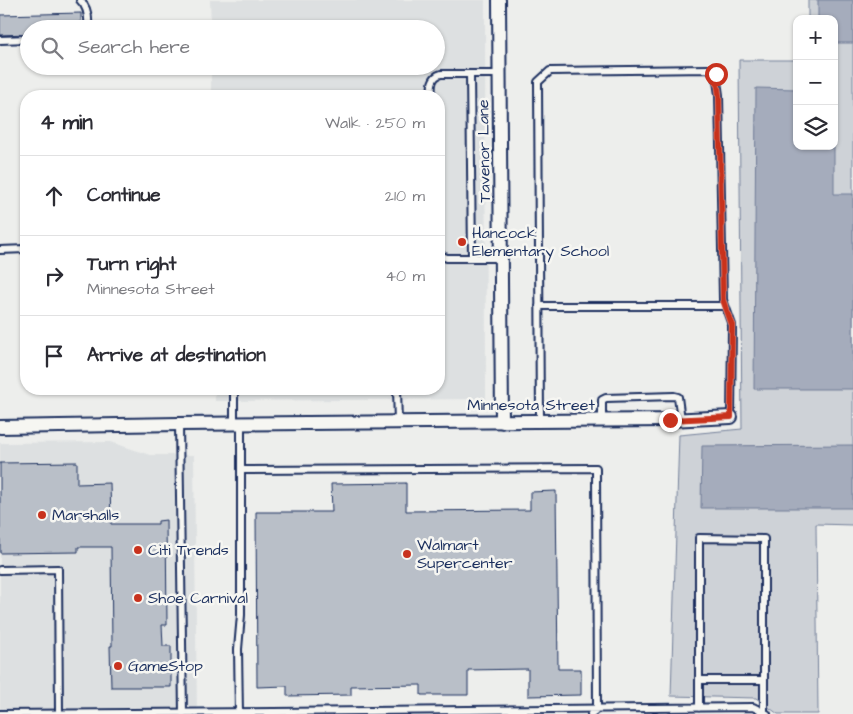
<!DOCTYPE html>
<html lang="en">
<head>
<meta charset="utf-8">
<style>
  body { margin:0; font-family:"Architects Daughter",sans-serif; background:#f2f2f3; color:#2b2b33 }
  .controls { position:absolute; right:15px; top:15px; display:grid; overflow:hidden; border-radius:10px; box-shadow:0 1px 4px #0004 }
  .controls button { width:45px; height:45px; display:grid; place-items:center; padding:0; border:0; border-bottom:1px solid #e1e1e2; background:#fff; color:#2b2b33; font:25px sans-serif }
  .stop { position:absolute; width:15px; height:15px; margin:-11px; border:4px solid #c8321e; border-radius:50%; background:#fff }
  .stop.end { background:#c8321e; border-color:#fff; box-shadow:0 1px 5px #0008 }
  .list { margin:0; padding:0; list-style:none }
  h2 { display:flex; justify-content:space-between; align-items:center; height:65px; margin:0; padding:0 20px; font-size:21px }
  h2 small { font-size:16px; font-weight:400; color:#7c7c81 }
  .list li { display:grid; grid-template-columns:32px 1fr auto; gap:15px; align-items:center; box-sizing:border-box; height:80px; padding:0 20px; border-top:1px solid #e1e1e2 }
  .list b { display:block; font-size:19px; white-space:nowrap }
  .list p { margin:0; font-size:16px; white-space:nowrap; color:#7c7c81 }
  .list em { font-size:16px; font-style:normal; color:#7c7c81 }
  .icon { flex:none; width:28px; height:28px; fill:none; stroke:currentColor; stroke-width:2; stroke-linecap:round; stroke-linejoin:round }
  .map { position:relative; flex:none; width:853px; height:714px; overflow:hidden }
  .search { position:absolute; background:#fff; box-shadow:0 1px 4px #0004; left:20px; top:20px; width:425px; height:55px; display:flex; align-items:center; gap:12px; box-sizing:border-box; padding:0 18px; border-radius:28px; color:#7c7c81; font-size:19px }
  .panel { position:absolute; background:#fff; box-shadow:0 1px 4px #0004; left:20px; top:90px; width:425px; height:305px; border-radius:20px }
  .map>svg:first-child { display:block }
  .built { fill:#dde0e1 }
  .green { fill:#ced2d7; stroke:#74809a }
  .water { fill:#a5acbc; stroke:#6e7a96 }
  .building { fill:#b9bfc8; stroke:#1b2f5e }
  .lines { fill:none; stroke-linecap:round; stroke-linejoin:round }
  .lane-casing { stroke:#1b2f5e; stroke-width:10 }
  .street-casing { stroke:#1b2f5e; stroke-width:16 }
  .lane { stroke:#f6f6f2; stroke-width:6 }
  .street { stroke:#f6f6f2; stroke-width:12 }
  .route { stroke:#c8321e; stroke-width:6 }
  .poi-dot { fill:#c8321e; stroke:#f6f6f2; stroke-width:2 }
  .labels { text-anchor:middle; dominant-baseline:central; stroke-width:5; stroke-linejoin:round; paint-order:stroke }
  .street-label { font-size:16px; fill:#1b2f5e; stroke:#f6f6f2 }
  .poi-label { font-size:16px; fill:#1b2f5e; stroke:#f6f6f2; text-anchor:start }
</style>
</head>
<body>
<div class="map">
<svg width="853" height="714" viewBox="0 0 853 714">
  <rect width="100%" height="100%" fill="#edeeec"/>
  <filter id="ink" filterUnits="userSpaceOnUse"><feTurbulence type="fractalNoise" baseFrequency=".02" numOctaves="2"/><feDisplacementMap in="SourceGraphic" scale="10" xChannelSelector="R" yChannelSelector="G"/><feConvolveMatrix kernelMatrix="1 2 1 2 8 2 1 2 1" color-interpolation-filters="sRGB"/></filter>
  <g filter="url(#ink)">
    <path class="built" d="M 210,0 L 485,0 L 486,399 L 215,401 L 215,389 L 439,389 L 439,96 L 211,96 L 211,66 L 436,66 L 436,29 L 211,29 Z
      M 111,442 L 150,455 L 194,455 L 197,714 L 0,714 L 0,443 Z"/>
    <path class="green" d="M 808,0 L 853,0 L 853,525 L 816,524 L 818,714 L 778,714 L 756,698 L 671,696 L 679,435 L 742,429 L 739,60 L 797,60 L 797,146 L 834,146 L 834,19 L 808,19 Z"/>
    <path class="water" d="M 818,0 L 853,0 L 853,43 L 834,43 L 834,19 L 818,19 Z
      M 756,88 L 797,89 L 797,146 L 834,146 L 834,194 L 853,194 L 853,389 L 754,389 Z
      M 853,445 L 853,508 L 701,508 L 702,446 Z"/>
    <path class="building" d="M 81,13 L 81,29 L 29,29 L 29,34 L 0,35 L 0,15 Z
      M 77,462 L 77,484 L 110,483 L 111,524 L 158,524 L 158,521 L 166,520 L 167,625 L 162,625 L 163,646 L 171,646 L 171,687 L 111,687 L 110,646 L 112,646 L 111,547 L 78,547 L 78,552 L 0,553 L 0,463 Z
      M 406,483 L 406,511 L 530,510 L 530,492 L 556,491 L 558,669 L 581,669 L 581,695 L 528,696 L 528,669 L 468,670 L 468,695 L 421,695 L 421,685 L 351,686 L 351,695 L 287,696 L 287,686 L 257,687 L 256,512 L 332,512 L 331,484 Z"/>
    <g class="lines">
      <defs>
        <path id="lane" d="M 80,0 C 88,7 89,18 88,29
          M 0,40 L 29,39
          M 470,74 L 472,258
          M 432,96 C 431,86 431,77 441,74 L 499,74
          M 0,250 L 26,249
          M 439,252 L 442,256 L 447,258 L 501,258
          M 539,306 L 725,306
          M 234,389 L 234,424
          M 397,389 L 398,422
          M 540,421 L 538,82 L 550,71 L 708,69 L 716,74 L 719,95 L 723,300 L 732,325 L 731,417
          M 602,421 L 602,400 L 606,398 L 674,396 L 678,397 L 681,420
          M 179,424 L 183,714
          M 242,470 L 596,468 L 597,709 L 591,714
          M 0,570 L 58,569 L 59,714
          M 699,680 L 764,680
          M 699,708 L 699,538 L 764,539 L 764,713
          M 0,714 L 274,712 L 753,707 L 767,714
          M 239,714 L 238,649 L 241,615 L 241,424"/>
        <path id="street" d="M 499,0 L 502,422
          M 0,427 L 179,424 L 670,420 L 731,417"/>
      </defs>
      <use href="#lane" class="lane-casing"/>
      <use href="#street" class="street-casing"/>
      <use href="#lane" class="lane"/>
      <use href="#street" class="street"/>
    </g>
  </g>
  <g class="lines" filter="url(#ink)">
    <path class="route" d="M 670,420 L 731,417 L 732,325 L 723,300 L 719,95 L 716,74"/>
  </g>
  <g class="poi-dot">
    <circle cx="462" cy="242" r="5"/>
    <circle cx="42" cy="515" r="5"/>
    <circle cx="138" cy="550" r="5"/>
    <circle cx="407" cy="554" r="5"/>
    <circle cx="138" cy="598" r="5"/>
    <circle cx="118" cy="666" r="5"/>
  </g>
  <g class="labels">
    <g class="street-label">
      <text transform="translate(484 151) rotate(-91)">Tavenor Lane</text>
      <text x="531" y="405">Minnesota Street</text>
    </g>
    <g class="poi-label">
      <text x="472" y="233">Hancock<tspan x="472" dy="18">Elementary School</tspan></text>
      <text x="52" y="515">Marshalls</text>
      <text x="417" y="545">Walmart<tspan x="417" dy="18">Supercenter</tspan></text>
      <text x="148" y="550">Citi Trends</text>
      <text x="148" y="598">Shoe Carnival</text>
      <text x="128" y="666">GameStop</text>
    </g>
  </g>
</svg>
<div class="controls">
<button>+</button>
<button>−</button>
<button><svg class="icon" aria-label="layers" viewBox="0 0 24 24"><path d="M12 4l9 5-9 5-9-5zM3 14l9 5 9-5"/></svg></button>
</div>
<div class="stop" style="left:716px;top:74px"></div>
<div class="stop end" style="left:670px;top:420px"></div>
<div class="search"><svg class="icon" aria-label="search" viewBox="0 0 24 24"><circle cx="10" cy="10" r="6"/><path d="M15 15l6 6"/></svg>Search here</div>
<section class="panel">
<h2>4 min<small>Walk · 250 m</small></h2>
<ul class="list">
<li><svg class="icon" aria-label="ahead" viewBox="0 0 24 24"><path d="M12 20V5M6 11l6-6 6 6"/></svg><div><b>Continue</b></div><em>210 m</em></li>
<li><svg class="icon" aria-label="right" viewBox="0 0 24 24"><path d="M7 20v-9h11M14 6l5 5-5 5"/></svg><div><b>Turn right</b><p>Minnesota Street</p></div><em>40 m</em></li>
<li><svg class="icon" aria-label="arrive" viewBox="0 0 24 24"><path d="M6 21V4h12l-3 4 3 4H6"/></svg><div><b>Arrive at destination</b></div></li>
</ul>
</section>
</div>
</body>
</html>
